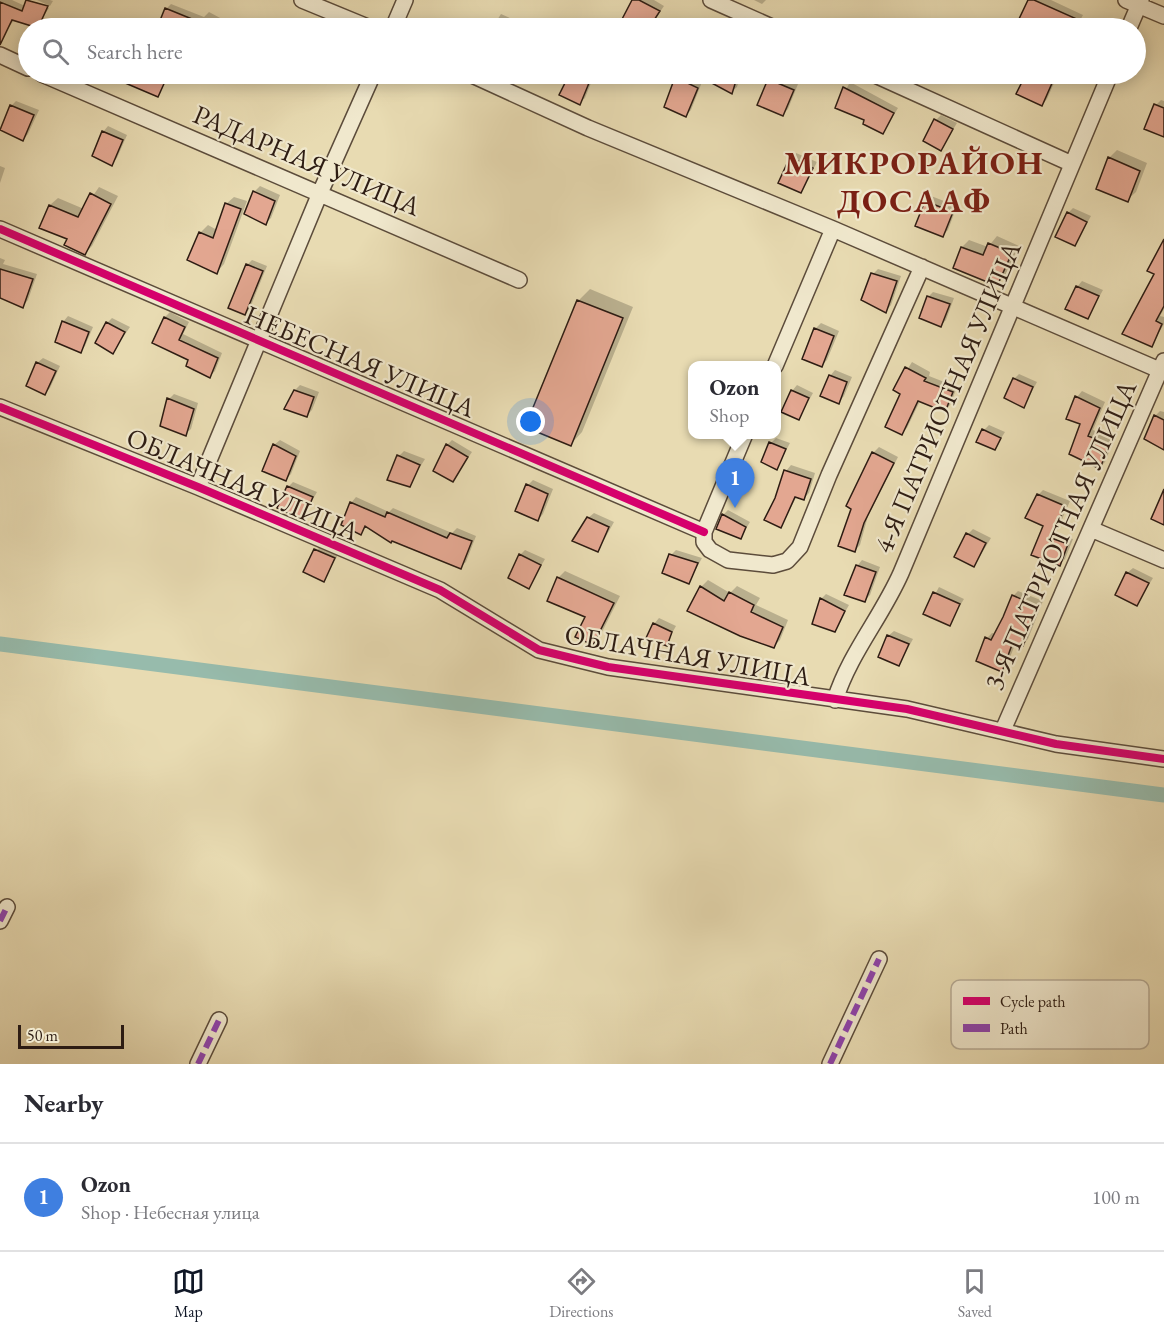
<!DOCTYPE html>
<html lang="en">
<head>
<meta charset="utf-8">
<style>
  body { margin:0; font-family:"EB Garamond",serif; background:#f2f2f3; color:#2b2b33 }
  .scale { position:absolute; left:18px; bottom:15px; width:106px; box-sizing:border-box; padding-left:6px; border:3px solid #2d1c13; border-top:0; font-size:16px; line-height:21px; white-space:nowrap; color:#2d1c13; -webkit-text-stroke:4px #f0e8cd; paint-order:stroke }
  .you { position:absolute; left:531px; top:422px; width:21px; height:21px; margin:-15px; border:4px solid #fff; border-radius:50%; background:#1a73e8; box-shadow:0 0 0 9px #1a73e833 }
  .badge { display:grid; place-items:center; width:39px; height:39px; border-radius:50%; background:#111827; color:#fff; font-size:20px; font-weight:700 }
  .pin { position:absolute; translate:-50% -50px; filter:drop-shadow(0 2px 3px #0008) }
  .pin::after { content:''; position:absolute; top:32px; width:21px; height:18px; background:inherit; clip-path:polygon(0 0,100% 0,50% 100%) }
  .popup { position:absolute; left:688px; top:361px; width:93px; height:78px; box-sizing:border-box; display:grid; place-content:center; border-radius:12px; background:#fff; filter:drop-shadow(0 2px 4px #0005); font-size:20px; white-space:nowrap; color:#7c7c81 }
  .popup b { font-size:22px; color:#2b2b33 }
  .popup::after { content:''; position:absolute; left:50%; top:100%; margin-left:-12px; border:12px solid transparent; border-top-color:#fff }
  .list { margin:0; padding:0; list-style:none }
  h2 { display:flex; justify-content:space-between; align-items:center; height:78px; margin:0; padding:0 24px; font-size:26px }
  h2 small { font-size:20px; font-weight:400; color:#7c7c81 }
  .list li { display:grid; grid-template-columns:39px 1fr auto; gap:18px; align-items:center; box-sizing:border-box; height:108px; padding:0 24px; border-top:2px solid #e1e1e2 }
  .list b { display:block; font-size:22px; white-space:nowrap }
  .list p { margin:0; font-size:20px; white-space:nowrap; color:#7c7c81 }
  .list em { font-size:20px; font-style:normal; color:#7c7c81 }
  .icon { flex:none; width:33px; height:33px; fill:none; stroke:currentColor; stroke-width:2; stroke-linecap:round; stroke-linejoin:round }
  .map { position:relative; flex:none; width:1164px; height:1064px; overflow:hidden }
  .search { position:absolute; background:#fff; box-shadow:0 3px 15px #0003; left:18px; right:18px; top:18px; height:66px; display:flex; align-items:center; gap:15px; box-sizing:border-box; padding:0 21px; border-radius:33px; color:#7c7c81; font-size:22px }
  .sheet { height:186px; background:#fff }
  nav { display:flex; justify-content:space-around; align-items:center; box-sizing:border-box; height:84px; border-top:2px solid #e1e1e2; background:#fff; font-size:16px; color:#7c7c81 }
  nav a { display:grid; justify-items:center; gap:3px }
  nav .on { color:#111827 }
  .map>svg:first-child { display:block }
  .shadow { fill:#0003 }
  .lines { fill:none; stroke-linecap:round; stroke-linejoin:round }
  .canal { stroke:#97bbac; stroke-width:15 }
  .building { fill:#e3a791; stroke:#2d1c13; stroke-width:1.5 }
  .street-casing { stroke:#5c4c3b; stroke-width:18 }
  .street { stroke:#f0e8cd; stroke-width:15 }
  .quiet { stroke:#8e44ad; stroke-width:6; stroke-dasharray:12 6; stroke-linecap:butt }
  .cycleway-casing { stroke:#f0e8cd; stroke-width:11 }
  .cycleway { stroke:#d6006c; stroke-width:8 }
  .labels { text-anchor:middle; dominant-baseline:central; stroke-width:4.5; stroke-linejoin:round; paint-order:stroke }
  .street-label { font-size:27px; fill:#2d1c13; stroke:#f0e8cd }
  .district-label { font-size:33px; font-weight:bold; letter-spacing:1.5px; fill:#7a1f14; stroke:#f0e8cd }
  .key { fill:#f0e8cd; stroke:#b6ab95; stroke-width:1.5 }
  .key-label { font-size:16px; fill:#2d1c13 }
</style>
</head>
<body>
<div class="map">
<svg width="1164" height="1064" viewBox="0 0 1164 1064">
  <rect width="100%" height="100%" fill="#e8dbb2"/>
  <filter id="stains"><feTurbulence type="fractalNoise" baseFrequency=".00333" numOctaves="4"/><feColorMatrix values="0 0 0 0 .2 0 0 0 0 .09 0 0 0 0 .02 0 0 0 .5 -.17"/></filter>
  <radialGradient id="worn" r=".72"><stop offset=".6" stop-color="#630" stop-opacity="0"/><stop offset="1" stop-color="#630" stop-opacity=".3"/></radialGradient>
  <path class="shadow" d="M 0,0 L 12,0 L 25,6 L 29,0 L 49,8 L 36,28 L 14,20 L 7,30 L 0,27 Z
    M 37,0 L 50,0 L 53,1 L 50,6 Z
    M 633,0 L 654,0 L 664,6 L 649,28 L 635,28 L 622,22 Z
    M 754,0 L 766,0 L 762,4 Z
    M 1030,0 L 1051,0 L 1083,15 L 1076,28 L 1041,28 L 1021,19 Z
    M 171,4 L 204,17 L 209,12 L 222,19 L 218,28 L 159,27 L 166,9 Z
    M 501,14 L 521,23 L 519,28 L 492,28 Z
    M 559,19 L 580,28 L 552,28 Z
    M 108,74 L 170,74 L 158,95 Z
    M 572,74 L 583,74 L 593,78 L 585,98 L 579,103 L 570,76 Z
    M 681,74 L 702,82 L 691,110 L 686,115 L 676,78 Z
    M 710,74 L 741,74 L 737,87 L 731,92 L 708,79 Z
    M 1027,74 L 1058,74 L 1047,99 L 1042,105 L 1018,93 Z
    M 1081,74 L 1094,74 L 1090,78 Z
    M 775,75 L 798,84 L 788,109 L 783,114 L 769,80 Z
    M 850,82 L 898,108 L 883,133 L 867,120 L 837,107 Z
    M 1161,100 L 1164,101 L 1164,135 L 1156,105 Z
    M 16,101 L 39,110 L 28,134 L 23,140 L 11,106 Z
    M 941,115 L 957,123 L 941,149 L 936,120 Z
    M 108,126 L 127,135 L 117,158 L 112,164 L 103,132 Z
    M 1117,150 L 1147,163 L 1136,192 L 1127,200 L 1109,158 Z
    M 796,153 L 817,162 L 801,192 L 791,158 Z
    M 0,166 L 5,168 L 0,183 Z
    M 260,186 L 280,195 L 271,218 L 266,223 L 254,192 Z
    M 99,187 L 118,196 L 92,246 L 85,253 L 69,238 L 50,205 L 58,198 L 84,209 Z
    M 931,196 L 957,206 L 948,230 L 942,236 L 926,202 Z
    M 234,197 L 247,201 L 224,264 L 217,272 L 200,233 L 208,225 L 217,230 L 226,204 Z
    M 1073,208 L 1091,216 L 1075,245 L 1068,213 Z
    M 997,236 L 1019,246 L 1005,276 L 997,284 L 962,247 L 969,240 L 988,247 Z
    M 1164,247 L 1164,309 L 1160,316 L 1164,317 L 1164,324 L 1151,346 L 1156,274 Z
    M 0,258 L 5,260 L 3,264 L 37,274 L 28,300 L 23,306 L 0,288 Z
    M 252,260 L 267,266 L 250,308 L 245,314 L 247,265 Z
    M 878,269 L 901,276 L 891,305 L 886,311 L 873,274 Z
    M 1082,281 L 1103,290 L 1088,317 L 1077,287 Z
    M 590,289 L 633,307 L 582,432 L 571,444 L 527,426 L 578,301 Z
    M 933,292 L 954,298 L 946,320 L 941,325 L 928,297 Z
    M 170,312 L 189,322 L 183,334 L 222,353 L 215,371 L 210,376 L 190,359 L 154,342 L 165,317 Z
    M 68,316 L 93,327 L 85,346 L 80,351 L 63,322 Z
    M 112,318 L 130,327 L 113,352 L 107,323 Z
    M 821,323 L 839,331 L 827,360 L 822,365 L 815,329 Z
    M 43,358 L 60,366 L 50,388 L 45,393 L 37,363 Z
    M 912,362 L 930,372 L 929,376 L 957,387 L 950,405 L 945,411 L 920,401 L 907,428 L 902,433 L 902,394 L 895,389 Z
    M 835,370 L 852,377 L 844,396 L 839,402 L 830,376 Z
    M 1019,374 L 1037,382 L 1024,406 L 1014,379 Z
    M 300,385 L 319,392 L 312,410 L 307,415 L 295,390 Z
    M 797,385 L 813,393 L 799,418 L 792,391 Z
    M 1082,391 L 1105,402 L 1093,430 L 1114,439 L 1105,462 L 1100,467 L 1081,424 L 1068,418 L 1077,397 Z
    M 174,394 L 198,403 L 191,429 L 185,434 L 169,399 Z
    M 1160,411 L 1164,412 L 1164,448 L 1155,416 Z
    M 989,425 L 1005,432 L 995,448 L 984,430 Z
    M 776,438 L 790,443 L 777,468 L 771,443 Z
    M 280,440 L 300,451 L 291,474 L 286,479 L 274,445 Z
    M 452,440 L 472,452 L 453,480 L 447,445 Z
    M 879,447 L 898,457 L 868,516 L 860,545 L 854,551 L 853,508 L 848,506 L 873,453 Z
    M 404,451 L 425,459 L 409,485 L 399,456 Z
    M 791,465 L 815,473 L 809,493 L 804,498 L 797,496 L 781,526 L 766,519 L 786,471 Z
    M 533,480 L 553,489 L 543,514 L 538,520 L 528,485 Z
    M 293,482 L 317,492 L 302,519 L 288,487 Z
    M 1043,490 L 1070,501 L 1056,533 L 1073,539 L 1065,559 L 1060,564 L 1045,525 L 1038,495 Z
    M 356,497 L 389,512 L 393,508 L 452,533 L 457,528 L 476,536 L 466,562 L 460,567 L 367,526 L 361,533 L 351,503 Z
    M 728,510 L 750,522 L 741,537 L 723,515 Z
    M 594,513 L 614,522 L 598,551 L 588,518 Z
    M 973,529 L 991,538 L 974,566 L 968,534 Z
    M 321,544 L 339,553 L 324,580 L 305,571 Z
    M 525,550 L 545,559 L 529,587 L 520,555 Z
    M 676,550 L 702,558 L 689,582 L 671,555 Z
    M 862,560 L 880,567 L 870,595 L 864,601 L 857,566 Z
    M 1133,568 L 1153,578 L 1137,604 L 1127,573 Z
    M 565,571 L 620,596 L 600,636 L 593,643 L 587,617 L 558,578 Z
    M 708,580 L 730,593 L 737,586 L 760,598 L 756,605 L 788,620 L 780,640 L 773,647 L 701,587 Z
    M 939,587 L 964,599 L 949,624 L 925,613 Z
    M 1018,591 L 1043,601 L 1028,639 L 1022,644 L 1016,642 L 1007,665 L 1002,670 L 987,638 L 992,633 L 996,634 L 1013,596 Z
    M 826,594 L 849,605 L 835,630 L 821,599 Z
    M 659,618 L 676,626 L 666,644 L 654,624 Z
    M 894,631 L 913,639 L 899,665 L 888,636 Z"/>
  <g class="lines">
    <path class="canal" d="M 0,644 L 1164,795"/>
  </g>
  <path class="building" d="M 26,0 L 48,6 L 38,28 L 12,20 L 0,45 L 0,2 L 22,11 Z
    M 632,0 L 639,0 L 660,11 L 649,28 L 632,28 L 620,23 Z
    M 1028,0 L 1034,0 L 1079,20 L 1074,28 L 1036,28 L 1019,19 Z
    M 165,8 L 214,28 L 157,28 Z
    M 104,74 L 160,74 L 167,77 L 158,97 Z
    M 695,74 L 738,74 L 732,94 Z
    M 1026,74 L 1056,74 L 1042,106 L 1016,94 Z
    M 569,75 L 589,83 L 580,105 L 559,95 Z
    M 675,77 L 698,88 L 686,117 L 664,107 Z
    M 768,79 L 794,90 L 783,116 L 757,105 Z
    M 843,87 L 894,113 L 883,134 L 863,124 L 864,120 L 835,108 Z
    M 1154,104 L 1164,108 L 1164,137 L 1144,129 Z
    M 10,105 L 34,115 L 23,141 L 0,130 Z
    M 934,119 L 953,129 L 941,151 L 923,141 Z
    M 102,131 L 123,140 L 112,166 L 92,156 Z
    M 790,157 L 813,168 L 801,193 L 778,183 Z
    M 1108,157 L 1140,171 L 1128,202 L 1096,189 Z
    M 253,191 L 275,201 L 266,225 L 244,214 Z
    M 90,193 L 111,204 L 85,255 L 64,245 L 67,239 L 39,228 L 49,205 L 78,217 Z
    M 925,201 L 953,212 L 943,237 L 915,226 Z
    M 225,203 L 241,209 L 217,274 L 187,260 L 199,232 L 213,238 Z
    M 1067,212 L 1087,222 L 1075,246 L 1055,237 Z
    M 1164,239 L 1164,306 L 1156,321 L 1162,324 L 1152,347 L 1122,334 L 1154,274 L 1147,271 Z
    M 988,243 L 1012,253 L 997,286 L 953,268 L 961,247 L 983,255 Z
    M 246,264 L 263,271 L 245,315 L 228,308 Z
    M 0,269 L 33,279 L 23,308 L 0,298 Z
    M 871,273 L 897,281 L 886,313 L 861,300 Z
    M 1076,286 L 1099,296 L 1088,319 L 1065,309 Z
    M 927,296 L 950,304 L 941,327 L 919,318 Z
    M 577,300 L 623,318 L 571,446 L 525,427 Z
    M 164,317 L 185,327 L 179,340 L 218,358 L 210,378 L 186,366 L 188,360 L 152,343 Z
    M 62,321 L 89,332 L 81,353 L 55,342 Z
    M 106,322 L 125,332 L 113,354 L 95,343 Z
    M 814,328 L 834,336 L 822,367 L 802,359 Z
    M 36,362 L 56,371 L 45,395 L 26,386 Z
    M 905,367 L 926,378 L 924,381 L 953,392 L 945,412 L 918,401 L 902,435 L 885,427 L 900,394 L 893,390 Z
    M 829,375 L 847,382 L 839,404 L 820,396 Z
    M 1013,378 L 1033,387 L 1024,408 L 1004,398 Z
    M 294,390 L 314,397 L 307,417 L 284,409 Z
    M 791,390 L 809,398 L 799,420 L 781,412 Z
    M 1075,396 L 1100,408 L 1088,436 L 1109,444 L 1100,469 L 1069,454 L 1080,424 L 1066,419 Z
    M 167,398 L 194,409 L 186,436 L 160,426 Z
    M 1154,415 L 1164,420 L 1164,450 L 1144,439 Z
    M 982,429 L 1001,438 L 995,450 L 976,442 Z
    M 769,442 L 786,449 L 777,470 L 761,462 Z
    M 273,444 L 296,456 L 286,481 L 262,471 Z
    M 446,444 L 468,457 L 453,482 L 433,471 Z
    M 872,452 L 894,463 L 864,523 L 855,552 L 838,546 L 851,509 L 846,506 Z
    M 397,455 L 420,465 L 410,487 L 387,480 Z
    M 784,470 L 811,479 L 804,500 L 795,497 L 781,528 L 764,520 L 775,498 Z
    M 526,484 L 548,494 L 538,521 L 515,511 Z
    M 287,486 L 313,497 L 303,520 L 277,508 Z
    M 1164,489 L 1164,525 L 1151,519 Z
    M 1037,494 L 1065,506 L 1051,538 L 1068,544 L 1060,566 L 1031,555 L 1043,526 L 1025,518 Z
    M 350,502 L 385,517 L 387,512 L 447,538 L 450,533 L 472,541 L 461,569 L 392,541 L 391,543 L 365,526 L 361,535 L 341,525 Z
    M 722,514 L 746,527 L 741,539 L 716,529 Z
    M 587,517 L 609,527 L 598,552 L 572,541 Z
    M 966,533 L 986,543 L 974,567 L 954,557 Z
    M 314,549 L 335,558 L 324,582 L 303,572 Z
    M 519,554 L 541,565 L 529,589 L 508,578 Z
    M 669,554 L 698,563 L 689,584 L 662,573 Z
    M 856,565 L 876,572 L 865,602 L 844,595 Z
    M 1126,572 L 1149,583 L 1137,606 L 1115,595 Z
    M 557,577 L 614,603 L 593,645 L 575,637 L 585,617 L 547,601 Z
    M 700,586 L 724,601 L 729,592 L 754,605 L 751,612 L 783,627 L 774,648 L 740,636 L 687,611 Z
    M 933,592 L 960,604 L 950,626 L 923,614 Z
    M 1012,595 L 1039,607 L 1023,646 L 1013,642 L 1002,672 L 976,661 L 985,637 L 991,640 L 1003,617 Z
    M 820,598 L 845,611 L 835,632 L 812,624 Z
    M 653,623 L 672,632 L 667,646 L 646,638 Z
    M 887,635 L 909,644 L 899,666 L 878,657 Z"/>
  <g class="lines">
    <defs>
      <path id="street" d="M 302,0 L 370,28
        M 711,0 L 774,28
        M 1126,0 L 1164,16
        M 393,28 L 405,0
        M 1129,28 L 1141,0
        M 0,55 L 28,68
        M 42,74 L 519,280
        M 470,74 L 588,128 L 833,229 L 1164,372
        M 873,74 L 1072,164
        M 0,229 L 704,532
        M 775,366 L 833,229
        M 0,407 L 198,487 L 440,590 L 539,650 L 608,667 L 907,709 L 1056,744 L 1164,759
        M 745,434 L 704,532 L 704,542 L 710,550 L 728,560 L 773,565 L 787,561 L 800,547 L 829,475 L 922,267
        M 198,487 L 320,193 L 373,74
        M 1091,529 L 1164,560
        M 835,700 C 850,653 881,618 901,573 L 1110,74
        M 1003,730 L 1164,361
        M 0,921 L 7,907
        M 198,1064 L 219,1020
        M 830,1064 L 879,959"/>
    </defs>
    <use href="#street" class="street-casing"/>
    <use href="#street" class="street"/>
    <path class="quiet" d="M 0,921 L 7,907
      M 198,1064 L 219,1020
      M 830,1064 L 879,959"/>
    <defs>
      <path id="cycleway" d="M 0,229 L 704,532
        M 0,407 L 198,487 L 440,590 L 539,650 L 608,667 L 907,709 L 1056,744 L 1164,759"/>
    </defs>
    <use href="#cycleway" class="cycleway-casing"/>
    <use href="#cycleway" class="cycleway"/>
  </g>
  <g class="labels">
    <g class="street-label">
      <text transform="translate(307 160) rotate(23)">РАДАРНАЯ УЛИЦА</text>
      <text transform="translate(360 361) rotate(23)">НЕБЕСНАЯ УЛИЦА</text>
      <text transform="translate(947 397) rotate(-67)">4-Я ПАТРИОТНАЯ УЛИЦА</text>
      <text transform="translate(243 484) rotate(23)">ОБЛАЧНАЯ УЛИЦА</text>
      <text transform="translate(1060 535) rotate(-66)">3-Я ПАТРИОТНАЯ УЛИЦА</text>
      <text transform="translate(688 655) rotate(10)">ОБЛАЧНАЯ УЛИЦА</text>
    </g>
    <g class="district-label">
      <text x="914" y="162">МИКРОРАЙОН<tspan x="914" dy="38">ДОСААФ</tspan></text>
    </g>
  </g>
  <rect x="951" y="980" width="198" height="69" rx="9" class="key"/>
  <rect x="963" y="997" width="27" height="8" fill="#d6006c"/>
  <rect x="963" y="1024" width="27" height="8" fill="#8e44ad"/>
  <g class="key-label">
    <text x="1000" y="1007">Cycle path</text>
    <text x="1000" y="1034">Path</text>
  </g>
  <rect width="100%" height="100%" filter="url(#stains)"/>
  <rect width="100%" height="100%" fill="url(#worn)"/>
</svg>
<div class="scale">50 m</div>
<div class="you"></div>
<div class="pin badge" style="left:735px;top:508px;background:#3f7fe0">1</div>
<div class="popup"><b>Ozon</b>Shop</div>
<div class="search"><svg class="icon" aria-label="search" viewBox="0 0 24 24"><circle cx="10" cy="10" r="6"/><path d="M15 15l6 6"/></svg>Search here</div>
</div>
<section class="sheet">
<h2>Nearby<small></small></h2>
<ul class="list">
<li><span class="badge" style="background:#3f7fe0">1</span><div><b>Ozon</b><p>Shop · Небесная улица</p></div><em>100 m</em></li>
</ul>
</section>
<nav>
<a class="on"><svg class="icon" aria-label="map" viewBox="0 0 24 24"><path d="M3 6l6-2 6 2 6-2v14l-6 2-6-2-6 2zM9 4v14M15 6v14"/></svg>Map</a>
<a><svg class="icon" aria-label="directions" viewBox="0 0 24 24"><path d="M12 3l9 9-9 9-9-9zM9 14v-3h6M13 9l2 2-2 2"/></svg>Directions</a>
<a><svg class="icon" aria-label="saved" viewBox="0 0 24 24"><path d="M7 4h10v16l-5-4-5 4z"/></svg>Saved</a>
</nav>
</body>
</html>
